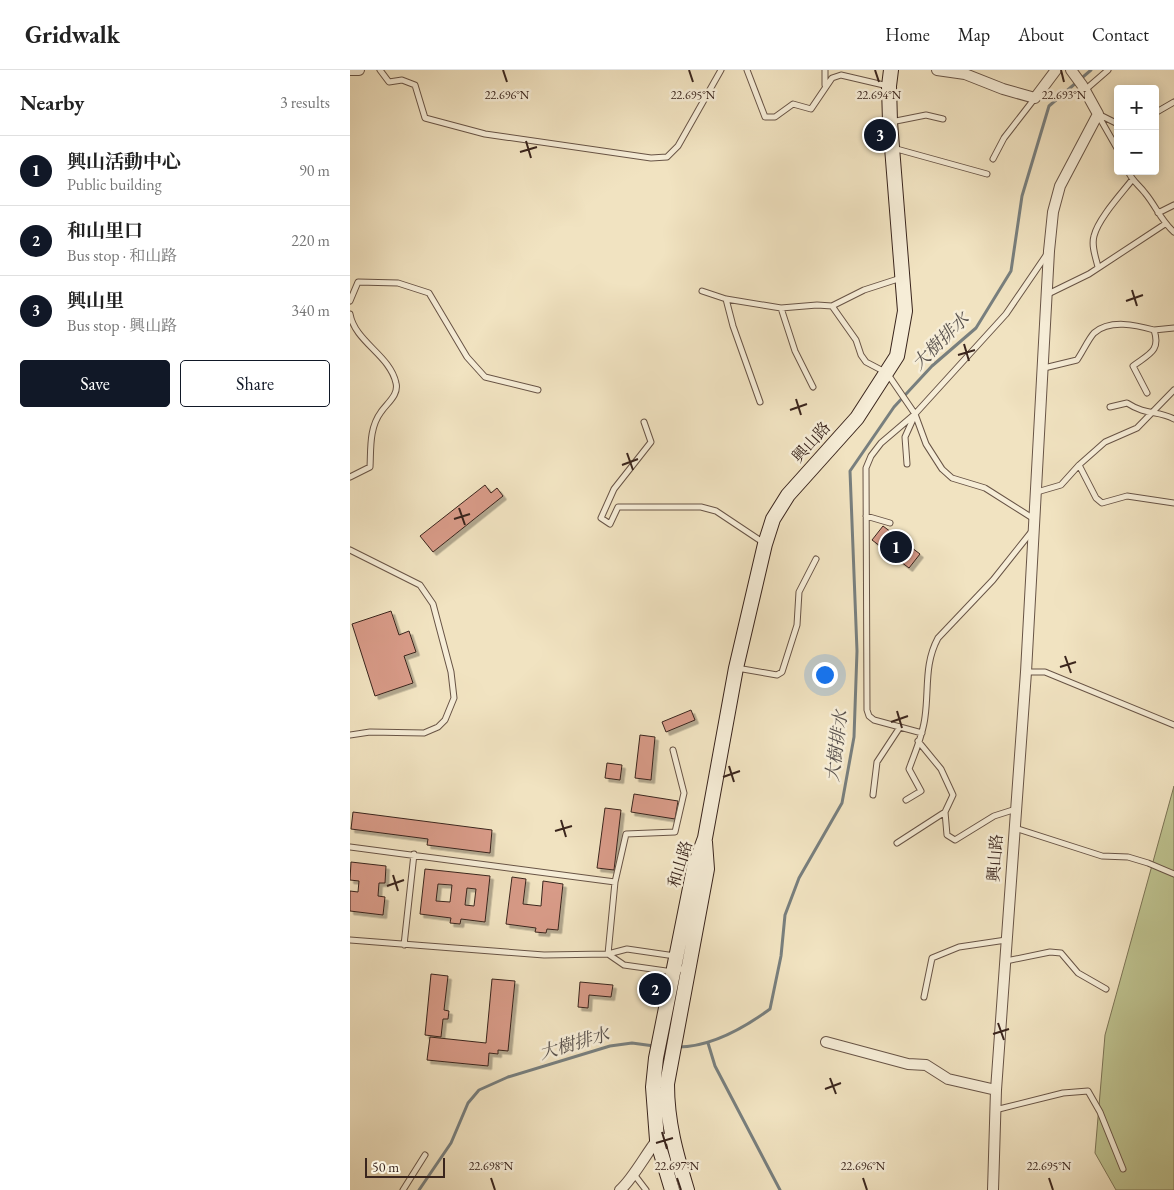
<!DOCTYPE html>
<html lang="en">
<head>
<meta charset="utf-8">
<style>
  body { margin:0; font-family:"EB Garamond","Noto Serif TC",serif; background:#f2f2f2; color:#222 }
  .controls { position:absolute; right:15px; top:15px; display:grid; overflow:hidden; border-radius:5px; box-shadow:0 2px 12px #0003 }
  .controls button { width:45px; height:45px; display:grid; place-items:center; padding:0; border:0; border-bottom:1px solid #e0e0e0; background:#fff; color:#222; font:25px sans-serif }
  .scale { position:absolute; left:15px; bottom:12px; width:80px; box-sizing:border-box; padding-left:5px; border:2px solid #3a251d; border-top:0; font-size:14px; line-height:18px; white-space:nowrap; color:#3a251d; -webkit-text-stroke:4px #f6edd7; paint-order:stroke }
  .you { position:absolute; left:474px; top:604px; width:18px; height:18px; margin:-12px; border:4px solid #fff; border-radius:50%; background:#1a73e8; box-shadow:0 0 0 8px #1a73e833 }
  .badge { display:grid; place-items:center; width:32px; height:32px; border-radius:50%; background:#111827; color:#fff; font-size:16px; font-weight:700 }
  .pin { position:absolute; translate:-50% -50%; border:2px solid #fff; box-shadow:0 1px 5px #0006 }
  .list { margin:0; padding:0; list-style:none }
  h2 { display:flex; justify-content:space-between; align-items:center; height:65px; margin:0; padding:0 20px; font-size:21px }
  h2 small { font-size:16px; font-weight:400; color:#767676 }
  .list li { display:grid; grid-template-columns:32px 1fr auto; gap:15px; align-items:center; box-sizing:border-box; height:70px; padding:0 20px; border-top:1px solid #e0e0e0 }
  .list b { display:block; font-size:19px; white-space:nowrap }
  .list p { margin:0; font-size:16px; white-space:nowrap; color:#767676 }
  .list em { font-size:16px; font-style:normal; color:#767676 }
  .actions { display:flex; gap:10px; padding:15px 20px }
  .actions a { flex:1; padding:11px 0; border:1px solid #111827; border-radius:5px; text-align:center; font-size:18px; color:#111827 }
  .actions .main { background:#111827; color:#fff }
  .map { position:relative; flex:none; width:824px; height:1120px; overflow:hidden }
  header { display:flex; align-items:center; gap:30px; box-sizing:border-box; height:70px; padding:0 25px; background:#fff; border-bottom:1px solid #e0e0e0 }
  header strong { font-size:24px }
  nav { display:flex; gap:28px; margin-inline-start:auto; font-size:18px }
  main { display:flex }
  aside { flex:1; background:#fff }
  .map>svg:first-child { display:block }
  .green { fill:#bec390; stroke:#7c7456 }
  .lines { fill:none; stroke-linecap:round; stroke-linejoin:round }
  .stream { stroke:#787f7e; stroke-width:3 }
  .building { fill:#d89b88; stroke:#3a251d; fill-rule:evenodd; filter:url(#shadow) }
  .lane-casing { stroke:#685446; stroke-width:7 }
  .street-casing { stroke:#685446; stroke-width:12 }
  .secondary-casing { stroke:#3a251d; stroke-width:16 }
  .lane { stroke:#f6edd7; stroke-width:5 }
  .street { stroke:#f6edd7; stroke-width:10 }
  .secondary { stroke:#f6edd7; stroke-width:14 }
  .ticks { fill:none; stroke:#3a251d; stroke-width:2 }
  .labels { text-anchor:middle; dominant-baseline:central; stroke-width:5; stroke-linejoin:round; paint-order:stroke }
  .street-label { font-size:16px; fill:#3a251d; stroke:#f6edd7 }
  .water-label { font-size:18px; font-style:italic; fill:#59524e; stroke:#f6edd7 }
  .ticks-label { font-size:12px; text-anchor:middle; fill:#3a251d; stroke:#f6edd7; stroke-width:5; stroke-linejoin:round; paint-order:stroke }
</style>
</head>
<body>
<header>
<strong>Gridwalk</strong>
<nav><a>Home</a><a>Map</a><a>About</a><a>Contact</a></nav>
</header>
<main>
<aside>
<h2>Nearby<small>3 results</small></h2>
<ul class="list">
<li><span class="badge">1</span><div><b>興山活動中心</b><p>Public building</p></div><em>90 m</em></li>
<li><span class="badge">2</span><div><b>和山里口</b><p>Bus stop · 和山路</p></div><em>220 m</em></li>
<li><span class="badge">3</span><div><b>興山里</b><p>Bus stop · 興山路</p></div><em>340 m</em></li>
</ul>
<div class="actions"><a class="main">Save</a><a>Share</a></div>
</aside>
<div class="map">
<svg width="824" height="1120" viewBox="0 0 824 1120">
  <defs>
    <filter id="shadow"><feDropShadow dx="3.5" dy="3.5" stdDeviation="0" flood-color="#0004"/></filter>
  </defs>
  <rect width="100%" height="100%" fill="#f1e3c1"/>
  <filter id="stains"><feTurbulence type="fractalNoise" baseFrequency=".004" numOctaves="4"/><feColorMatrix values="0 0 0 0 .2 0 0 0 0 .09 0 0 0 0 .02 0 0 0 .5 -.17"/></filter>
  <radialGradient id="worn" r=".72"><stop offset=".6" stop-color="#630" stop-opacity="0"/><stop offset="1" stop-color="#630" stop-opacity=".3"/></radialGradient>
  <path class="green" d="M 824,716 L 824,1120 L 766,1120 L 745,1083 L 755,965 Z"/>
  <g class="lines">
    <path class="stream" d="M 358,973 L 365,996 L 430,1120
      M 328,977 C 361,977 394,958 420,939 L 431,886 L 435,845 L 449,808 L 492,733 L 504,667 L 507,581 L 500,401 L 544,337 L 582,296 L 626,258 L 661,201 L 672,126 L 699,36 L 741,0
      M 69,1120 L 101,1073 L 118,1033 L 129,1020 L 158,1007 L 260,976 L 282,973 L 304,976"/>
  </g>
  <path class="building" d="M 135,415 L 141,423 L 147,418 L 153,426 L 83,482 L 70,466 Z
    M 533,456 L 570,484 L 559,498 L 522,470 Z
    M 41,541 L 49,565 L 59,561 L 66,582 L 54,586 L 63,613 L 25,626 L 2,554 Z
    M 341,640 L 345,650 L 316,662 L 312,652 Z
    M 290,665 L 305,667 L 301,710 L 285,708 Z
    M 257,693 L 272,695 L 270,710 L 255,708 Z
    M 284,724 L 328,731 L 325,749 L 281,742 Z
    M 255,738 L 271,740 L 264,800 L 247,798 Z
    M 3,742 L 142,760 L 140,783 L 77,775 L 78,769 L 1,759 Z
    M 1,792 L 36,796 L 35,813 L 29,813 L 28,826 L 35,827 L 33,845 L 0,841 L 0,821 L 8,822 L 9,811 L 0,810 Z
    M 75,799 L 140,806 L 135,852 L 111,849 L 110,854 L 100,853 L 101,848 L 70,844 ZM 88,814 L 102,815 L 100,832 L 86,831 ZM 117,818 L 126,819 L 124,836 L 115,835 Z
    M 162,807 L 176,809 L 173,834 L 191,836 L 193,811 L 213,814 L 208,860 L 197,859 L 196,863 L 185,862 L 186,858 L 156,854 Z
    M 81,904 L 98,906 L 94,940 L 99,941 L 98,949 L 93,949 L 91,967 L 75,965 Z
    M 142,909 L 165,911 L 158,981 L 148,980 L 148,984 L 139,983 L 138,996 L 77,990 L 80,967 L 136,973 Z
    M 230,912 L 263,915 L 261,927 L 239,925 L 238,938 L 228,937 Z"/>
  <g class="lines">
    <defs>
      <path id="lane" d="M 30,0 L 39,12 L 52,10 L 65,15 L 75,48 L 135,64 L 301,88 L 317,87 L 328,76 L 371,0
        M 397,0 L 415,47 L 425,47 L 443,34 L 461,39 L 482,8 L 491,5 L 538,16
        M 475,0 L 475,15
        M 735,20 L 758,0
        M 805,43 L 824,32
        M 748,44 L 768,54
        M 748,45 L 768,80
        M 541,52 L 576,45 L 593,49
        M 543,78 L 637,104
        M 643,89 L 654,68 L 685,28
        M 778,101 C 782,111 789,115 795,123 C 806,136 811,151 824,162
        M 808,143 L 824,135
        M 748,197 C 746,188 741,176 744,166 C 748,149 771,124 782,110
        M 352,221 L 376,229 L 431,238 L 467,235 L 482,236 L 514,220 L 551,208
        M 698,224 L 739,204 L 815,154
        M 376,229 L 383,256 L 410,332
        M 0,231 L 8,212 L 48,213 L 79,223 L 117,287 L 135,307 L 188,320
        M 482,236 L 506,270 L 511,285 L 516,292 L 537,303 L 565,344 L 576,374 L 592,399 L 602,408 L 635,418 L 684,449
        M 431,238 L 445,281 L 463,317
        M 0,244 C 5,272 40,285 46,313 C 49,325 37,333 31,342 C 19,358 21,379 20,397 L 0,407
        M 694,298 L 727,290 C 732,283 739,268 744,263 C 760,249 786,255 804,260
        M 797,323 L 783,296 C 799,284 811,281 804,260 L 824,258
        M 760,337 L 777,333 C 797,346 807,340 824,349
        M 294,352 L 301,372 L 264,419 L 251,448 L 260,454 L 268,437 L 351,437 L 366,441 L 414,473
        M 557,394 L 555,367 L 564,347
        M 729,395 L 746,428 L 752,433 L 777,426 L 824,433
        M 687,422 L 711,415 L 729,395 L 755,372 L 787,358 L 824,320
        M 516,446 L 540,453
        M 0,480 L 70,515 L 83,534 L 101,602 L 104,628 L 95,650 L 88,657 L 74,663 L 20,662 L 0,665
        M 387,598 L 427,605 L 432,602 L 447,555 L 449,522 L 466,489
        M 676,602 L 695,602 L 824,655
        M 572,663 L 524,650 L 519,646 L 517,640 L 516,398 L 521,386 L 531,373 L 565,344 L 656,244 L 697,184
        M 568,671 L 591,699 L 603,725 L 595,742 L 597,765 L 605,770 L 644,746 L 666,739
        M 523,725 L 527,692 L 550,657
        M 556,730 L 571,721 L 559,699 C 565,682 573,665 575,647 C 579,619 574,594 588,568 L 643,510 L 682,461
        M 665,758 L 752,786 L 778,787 L 798,793 L 824,804
        M 547,773 L 595,742
        M 0,777 L 265,812
        M 0,870 L 194,885 L 258,884 L 277,879 L 325,886
        M 54,875 L 64,784
        M 258,884 L 265,812 L 276,764 L 325,762 L 334,723 L 323,680
        M 258,884 L 274,895 L 323,902 L 337,897
        M 656,891 L 700,882 L 711,883 L 728,903 L 756,919
        M 574,927 L 582,888 L 609,877 L 656,870
        M 645,1040 L 713,1023 L 738,1021 L 750,1042 L 773,1099
        M 283,1103 L 296,1120
        M 53,1120 L 75,1085"/>
      <path id="street" d="M 0,0 L 9,0
        M 587,0 L 615,4 L 653,19 L 685,28 L 706,0
        M 476,972 L 558,994 L 576,995 L 598,1009 L 646,1020
        M 270,1120 C 282,1110 296,1084 307,1070 L 321,1068
        M 643,1120 L 646,1020 L 676,602 L 699,181 L 703,142 L 710,116 L 748,44 L 732,15 L 721,0"/>
      <path id="secondary" d="M 322,1120 L 307,1070 L 303,1017 L 306,988 L 344,798 L 355,768 L 386,598 L 415,474 L 423,449 L 438,425 L 507,348 L 547,286 L 555,241 L 540,52 L 539,16 L 541,0
        M 337,1120 C 326,1084 317,1052 317,1014 L 357,799 L 355,772"/>
    </defs>
    <use href="#lane" class="lane-casing"/>
    <use href="#street" class="street-casing"/>
    <use href="#secondary" class="secondary-casing"/>
    <use href="#lane" class="lane"/>
    <use href="#street" class="street"/>
    <use href="#secondary" class="secondary"/>
  </g>
  <path class="ticks" d="M 153,0 L 157,12M 339,0 L 343,12M 525,0 L 529,12M 711,0 L 714,12M 176,71 L 181,88M 170,82 L 187,77M 782,220 L 787,236M 776,231 L 793,225M 614,274 L 619,291M 608,285 L 625,280M 446,329 L 451,345M 440,340 L 457,334M 277,383 L 283,400M 272,395 L 288,389M 109,438 L 115,455M 104,449 L 120,444M 715,586 L 721,603M 710,597 L 726,592M 547,641 L 552,658M 541,652 L 558,646M 379,696 L 384,712M 373,707 L 390,701M 211,750 L 216,767M 205,761 L 222,756M 43,805 L 48,821M 37,816 L 54,810M 648,953 L 654,970M 643,964 L 659,959M 480,1008 L 486,1024M 475,1019 L 491,1013M 312,1062 L 317,1079M 306,1073 L 323,1068M 141,1108 L 145,1120M 327,1108 L 331,1120M 513,1108 L 517,1120M 699,1108 L 703,1120"/>
  <g class="labels">
    <g class="street-label">
      <text transform="translate(461 372) rotate(-48)">興山路</text>
      <text transform="translate(645 788) rotate(-86)">興山路</text>
      <text transform="translate(330 794) rotate(-73)">和山路</text>
    </g>
    <g class="water-label">
      <text transform="translate(590 271) rotate(-45)">大樹排水</text>
      <text transform="translate(486 676) rotate(-83)">大樹排水</text>
      <text transform="translate(224 973) rotate(-16)">大樹排水</text>
    </g>
  </g>
  <g class="ticks-label">
    <text x="157" y="29">22.696°N</text>
    <text x="343" y="29">22.695°N</text>
    <text x="529" y="29">22.694°N</text>
    <text x="714" y="29">22.693°N</text>
    <text x="141" y="1100">22.698°N</text>
    <text x="327" y="1100">22.697°N</text>
    <text x="513" y="1100">22.696°N</text>
    <text x="699" y="1100">22.695°N</text>
  </g>
  <rect width="100%" height="100%" filter="url(#stains)"/>
  <rect width="100%" height="100%" fill="url(#worn)"/>
</svg>
<div class="controls">
<button>+</button>
<button>−</button>
</div>
<div class="scale">50 m</div>
<div class="you"></div>
<div class="pin badge" style="left:546px;top:477px">1</div>
<div class="pin badge" style="left:305px;top:919px">2</div>
<div class="pin badge" style="left:530px;top:65px">3</div>
</div>
</main>
</body>
</html>
